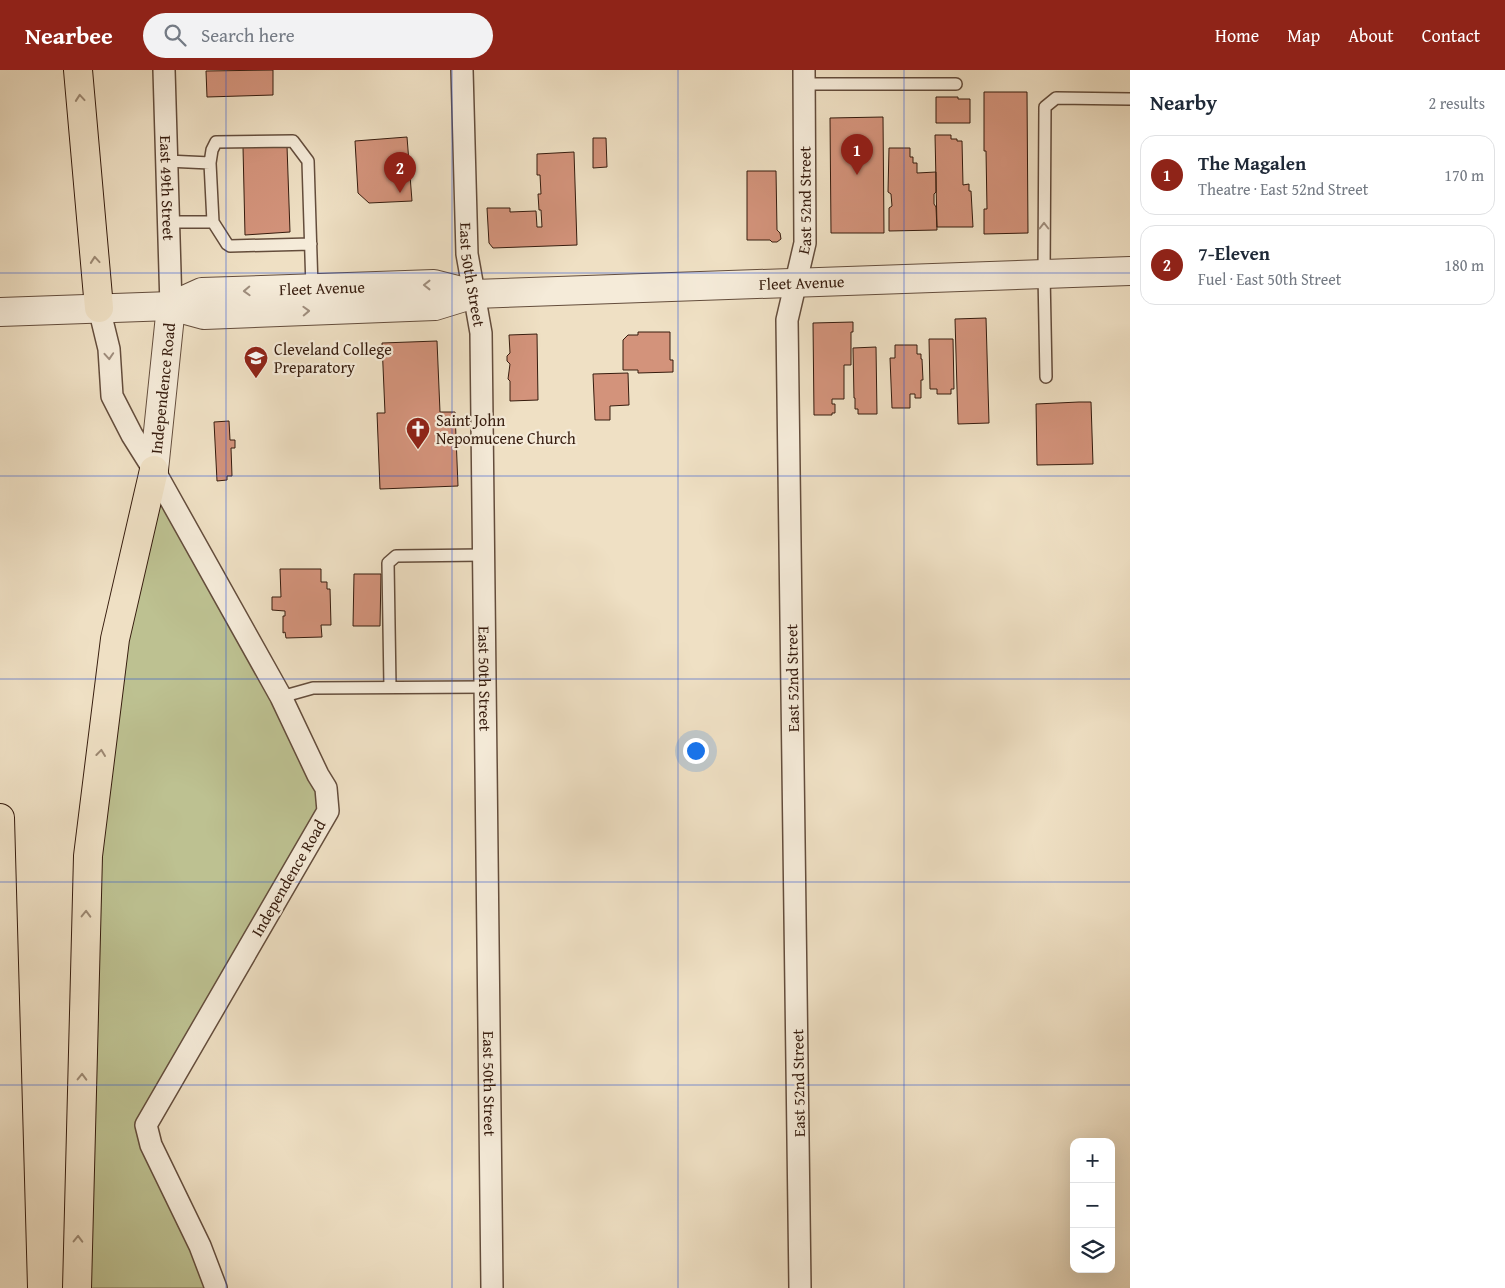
<!DOCTYPE html>
<html lang="en">
<head>
<meta charset="utf-8">
<style>
  body { margin:0; font-family:"Gentium Book Plus",serif; background:#f2f2f3; color:#1f2937 }
  .controls { position:absolute; right:15px; bottom:15px; display:grid; overflow:hidden; border-radius:10px; box-shadow:0 5px 20px #0002 }
  .controls button { width:45px; height:45px; display:grid; place-items:center; padding:0; border:0; border-bottom:1px solid #e0e1e3; background:#fff; color:#1f2937; font:25px sans-serif }
  .you { position:absolute; left:695px; top:680px; width:18px; height:18px; margin:-12px; border:4px solid #fff; border-radius:50%; background:#1a73e8; box-shadow:0 0 0 8px #1a73e833 }
  .badge { display:grid; place-items:center; width:32px; height:32px; border-radius:50%; background:#8f2418; color:#fff; font-size:16px; font-weight:700 }
  .pin { position:absolute; translate:-50% -41px; filter:drop-shadow(0 1px 2px #0008) }
  .pin::after { content:''; position:absolute; top:26px; width:18px; height:15px; background:inherit; clip-path:polygon(0 0,100% 0,50% 100%) }
  .list { margin:0; padding:0; list-style:none }
  h2 { display:flex; justify-content:space-between; align-items:center; height:65px; margin:0; padding:0 20px; font-size:21px }
  h2 small { font-size:16px; font-weight:400; color:#747a83 }
  .list li { display:grid; grid-template-columns:32px 1fr auto; gap:15px; align-items:center; box-sizing:border-box; height:80px; margin:0 10px 10px; padding:0 10px; border:1px solid #e0e1e3; border-radius:15px }
  .list b { display:block; font-size:19px; white-space:nowrap }
  .list p { margin:0; font-size:16px; white-space:nowrap; color:#747a83 }
  .list em { font-size:16px; font-style:normal; color:#747a83 }
  .icon { flex:none; width:28px; height:28px; fill:none; stroke:currentColor; stroke-width:2; stroke-linecap:round; stroke-linejoin:round }
  .map { position:relative; flex:none; width:1130px; height:1218px; overflow:hidden }
  header { display:flex; align-items:center; gap:30px; box-sizing:border-box; height:70px; padding:0 25px; background:#8f2418; color:#fff }
  header strong { font-size:24px }
  nav { display:flex; gap:28px; margin-inline-start:auto; font-size:18px }
  .search { width:350px; height:45px; background:#f2f2f3; display:flex; align-items:center; gap:12px; box-sizing:border-box; padding:0 18px; border-radius:28px; color:#747a83; font-size:19px }
  main { display:flex }
  aside { flex:1; background:#fff }
  .map>svg:first-child { display:block }
  .green { fill:#bdc191; stroke:#7a6e50 }
  .building { fill:#d3937b; stroke:#361c0e }
  .lines { fill:none; stroke-linecap:round; stroke-linejoin:round }
  .service-casing { stroke:#644d3c; stroke-width:14 }
  .minor-casing { stroke:#644d3c; stroke-width:24 }
  .tertiary-casing { stroke:#644d3c; stroke-width:30 }
  .motorway-casing { stroke:#361c0e; stroke-width:30 }
  .service { stroke:#f5ebd9; stroke-width:11 }
  .minor { stroke:#f5ebd9; stroke-width:21 }
  .tertiary { stroke:#f5ebd9; stroke-width:28 }
  .motorway { stroke:#efe0c4; stroke-width:28 }
  .oneway { stroke:#9c8872 }
  .oneway2 { stroke:#9f8e7e }
  .grid { fill:none; stroke:#1d4ed8; stroke-width:1; stroke-opacity:0.55 }
  .labels { text-anchor:middle; dominant-baseline:central; stroke-width:4.5; stroke-linejoin:round; paint-order:stroke }
  .street-label { font-size:16px; fill:#361c0e; stroke:#f5ebd9 }
  .poi-label { font-size:16px; fill:#361c0e; stroke:#f5ebd9; text-anchor:start }
</style>
</head>
<body>
<header>
<strong>Nearbee</strong>
<div class="search"><svg class="icon" aria-label="search" viewBox="0 0 24 24"><circle cx="10" cy="10" r="6"/><path d="M15 15l6 6"/></svg>Search here</div>
<nav><a>Home</a><a>Map</a><a>About</a><a>Contact</a></nav>
</header>
<main>
<div class="map">
<svg width="1130" height="1218" viewBox="0 0 1130 1218">
  <rect width="100%" height="100%" fill="#efe0c4"/>
  <filter id="stains"><feTurbulence type="fractalNoise" baseFrequency=".004" numOctaves="4"/><feColorMatrix values="0 0 0 0 .2 0 0 0 0 .09 0 0 0 0 .02 0 0 0 .5 -.17"/></filter>
  <radialGradient id="worn" r=".72"><stop offset=".6" stop-color="#630" stop-opacity="0"/><stop offset="1" stop-color="#630" stop-opacity=".3"/></radialGradient>
  <path class="green" d="M 154,400 L 328,741 L 146,1055 L 216,1218 L 77,1218 L 88,786 Z"/>
  <path class="building" d="M 273,0 L 273,25 L 207,27 L 206,1 Z
    M 984,22 L 1027,22 L 1028,163 L 984,164 L 984,139 L 987,139 L 986,81 L 984,81 Z
    M 936,27 L 958,27 L 958,29 L 970,29 L 970,53 L 936,53 Z
    M 883,47 L 884,163 L 831,163 L 830,48 Z
    M 935,65 L 951,65 L 951,69 L 957,69 L 957,71 L 962,71 L 963,115 L 969,114 L 969,121 L 971,121 L 973,157 L 937,157 Z
    M 407,67 L 412,131 L 369,133 L 358,123 L 355,71 Z
    M 593,68 L 606,68 L 607,97 L 593,98 Z
    M 287,76 L 290,162 L 245,165 L 243,77 Z
    M 889,78 L 910,78 L 910,87 L 913,87 L 913,93 L 917,93 L 917,103 L 936,102 L 936,122 L 934,124 L 934,134 L 936,137 L 937,160 L 889,161 L 889,138 L 892,136 L 891,124 L 888,122 Z
    M 574,82 L 577,175 L 493,178 L 489,173 L 487,138 L 510,138 L 510,142 L 536,141 L 537,157 L 542,157 L 541,140 L 539,140 L 538,124 L 541,124 L 540,105 L 537,105 L 537,84 Z
    M 747,101 L 776,101 L 777,160 L 780,163 L 781,169 L 777,172 L 772,172 L 770,170 L 747,170 Z
    M 986,248 L 989,353 L 958,354 L 955,249 Z
    M 853,252 L 853,262 L 851,262 L 851,295 L 844,295 L 844,329 L 832,329 L 832,334 L 835,334 L 835,343 L 832,343 L 832,345 L 814,345 L 813,253 Z
    M 638,262 L 670,262 L 670,290 L 673,290 L 673,302 L 638,303 L 638,300 L 623,300 L 623,270 L 628,265 L 638,265 Z
    M 537,264 L 538,330 L 510,331 L 510,311 L 508,309 L 510,294 L 507,291 L 507,286 L 510,283 L 509,265 Z
    M 929,269 L 953,269 L 954,319 L 951,319 L 951,324 L 937,324 L 937,319 L 930,319 Z
    M 437,271 L 440,342 L 455,342 L 458,416 L 380,419 L 377,343 L 385,343 L 382,273 Z
    M 895,275 L 917,275 L 917,284 L 921,284 L 921,289 L 922,289 L 923,310 L 921,310 L 921,328 L 915,328 L 915,324 L 910,324 L 910,338 L 892,338 L 890,288 L 895,288 Z
    M 876,277 L 877,344 L 858,344 L 858,339 L 855,339 L 855,328 L 854,328 L 853,278 Z
    M 628,303 L 629,335 L 610,336 L 610,350 L 595,350 L 593,304 Z
    M 1079,332 L 1091,332 L 1093,394 L 1037,395 L 1036,334 Z
    M 229,351 L 230,370 L 235,370 L 235,378 L 231,378 L 232,406 L 227,406 L 227,410 L 217,411 L 214,352 Z
    M 280,499 L 321,499 L 321,512 L 327,512 L 327,519 L 330,519 L 331,555 L 321,555 L 322,567 L 286,568 L 285,562 L 283,563 L 283,546 L 285,546 L 285,541 L 272,540 L 272,527 L 281,527 Z
    M 354,504 L 381,504 L 380,556 L 353,556 Z"/>
  <g class="lines">
    <defs>
      <path id="service" d="M 804,14 L 956,14
        M 167,91 L 210,93 L 212,80 L 216,72 L 293,71 L 308,91 L 312,218
        M 210,93 L 213,152
        M 169,152 L 213,152 L 227,174 L 230,176 L 311,174
        M 1046,307 L 1044,204 L 1045,37 L 1056,28 L 1130,29
        M 390,617 L 388,493 L 396,486 L 484,485
        M 281,627 L 313,618 L 485,617"/>
      <g id="minor">
        <path id="s1" d="M 164,0 L 171,236"/>
        <path id="s2" d="M 462,0 L 467,184 L 481,263 L 492,1218"/>
        <path d="M 99,238 L 109,279 L 112,326 L 132,365 L 154,400 L 281,627 L 318,705 L 326,718 L 328,741 L 146,1055 L 151,1075 L 200,1176 L 216,1218"/>
        <path id="s3" d="M 800,1218 L 787,250 L 805,173 L 804,0"/>
      </g>
      <g id="tertiary">
        <path id="s4" d="M 171,236 L 202,222 L 434,214 L 473,224"/>
        <path id="s5" d="M 0,242 L 171,236 L 204,245 L 435,236 L 474,224 L 1130,201"/>
        <path id="s6" d="M 154,400 L 171,236"/>
      </g>
      <path id="motorway" d="M 78,0 L 99,238
        M 0,748 L 13,1218
        M 77,1218 L 88,786 L 115,569 L 154,400"/>
    </defs>
    <use href="#service" class="service-casing"/>
    <use href="#minor" class="minor-casing"/>
    <use href="#tertiary" class="tertiary-casing"/>
    <use href="#motorway" class="motorway-casing"/>
    <use href="#service" class="service"/>
    <use href="#minor" class="minor"/>
    <use href="#tertiary" class="tertiary"/>
    <use href="#motorway" class="motorway"/>
  </g>
  <defs><path id="oneway-chevron" d="M-2-3.5L2.5 0L-2 3.5" fill="none" stroke-width="1.6" stroke-linecap="round" stroke-linejoin="round" transform="scale(1.25)"/></defs>
  <g class="oneway">
    <use href="#oneway-chevron" transform="translate(80 28) rotate(-95)"/>
    <use href="#oneway-chevron" transform="translate(95 190) rotate(-95)"/>
    <use href="#oneway-chevron" transform="translate(101 683) rotate(-83)"/>
    <use href="#oneway-chevron" transform="translate(86 844) rotate(-89)"/>
    <use href="#oneway-chevron" transform="translate(82 1007) rotate(-89)"/>
    <use href="#oneway-chevron" transform="translate(78 1169) rotate(-89)"/>
  </g>
  <g class="oneway2">
    <use href="#oneway-chevron" transform="translate(1044 156) rotate(-90)"/>
    <use href="#oneway-chevron" transform="translate(427 215) rotate(180)"/>
    <use href="#oneway-chevron" transform="translate(247 221) rotate(178)"/>
    <use href="#oneway-chevron" transform="translate(306 241) rotate(-2)"/>
    <use href="#oneway-chevron" transform="translate(109 286) rotate(86)"/>
  </g>
  <path class="grid" d="M 226,0 L 226,1218M 452,0 L 452,1218M 678,0 L 678,1218M 904,0 L 904,1218M 0,203 L 1130,203M 0,406 L 1130,406M 0,609 L 1130,609M 0,812 L 1130,812M 0,1015 L 1130,1015"/>
  <defs>
    <symbol id="school-pin" viewBox="-11 -11 22 30"><path d="M0 17L-7.5 6A9.5 9.5 0 1 1 7.5 6Z" fill="#8f2418" stroke="#f5ebd9"/><path d="M0-5L7-2L0 1L-7-2ZM-4 1L0 2.5L4 1V4Q0 6-4 4Z" fill="#fff"/></symbol>
    <symbol id="church-pin" viewBox="-11 -11 22 30"><path d="M0 17L-7.5 6A9.5 9.5 0 1 1 7.5 6Z" fill="#8f2418" stroke="#f5ebd9"/><path d="M-1.2-6h2.4v3.5h3.3v2.4h-3.3V6h-2.4V-.1h-3.3v-2.4h3.3Z" fill="#fff"/></symbol>
  </defs>
  <g fill-rule="evenodd">
    <use href="#school-pin" x="242" y="274" width="28" height="38"/>
    <use href="#church-pin" x="404" y="345" width="28" height="38"/>
  </g>
  <g class="labels">
    <g class="street-label">
      <text stroke="none"><textPath href="#s1" startOffset="118">East 49th Street</textPath></text>
      <text stroke="none"><textPath href="#s3" startOffset="1090">East 52nd Street</textPath></text>
      <text stroke="none"><textPath href="#s2" startOffset="205">East 50th Street</textPath></text>
      <text stroke="none"><textPath href="#s5" startOffset="805">Fleet Avenue</textPath></text>
      <text stroke="none"><textPath href="#s4" startOffset="154">Fleet Avenue</textPath></text>
      <text stroke="none"><textPath href="#s6" startOffset="82">Independence Road</textPath></text>
      <text stroke="none"><textPath href="#s2" startOffset="610">East 50th Street</textPath></text>
      <text transform="translate(792 608) rotate(-91)">East 52nd Street</text>
      <text transform="translate(288 808) rotate(-60)">Independence Road</text>
      <text stroke="none"><textPath href="#s2" startOffset="1015">East 50th Street</textPath></text>
      <text transform="translate(798 1013) rotate(-91)">East 52nd Street</text>
    </g>
    <g class="poi-label">
      <text x="274" y="279">Cleveland College<tspan x="274" dy="18">Preparatory</tspan></text>
      <text x="436" y="350">Saint John<tspan x="436" dy="18">Nepomucene Church</tspan></text>
    </g>
  </g>
  <rect width="100%" height="100%" filter="url(#stains)"/>
  <rect width="100%" height="100%" fill="url(#worn)"/>
</svg>
<div class="controls">
<button>+</button>
<button>−</button>
<button><svg class="icon" aria-label="layers" viewBox="0 0 24 24"><path d="M12 4l9 5-9 5-9-5zM3 14l9 5 9-5"/></svg></button>
</div>
<div class="you"></div>
<div class="pin badge" style="left:857px;top:105px">1</div>
<div class="pin badge" style="left:400px;top:123px">2</div>
</div>
<aside>
<h2>Nearby<small>2 results</small></h2>
<ul class="list">
<li><span class="badge">1</span><div><b>The Magalen</b><p>Theatre · East 52nd Street</p></div><em>170 m</em></li>
<li><span class="badge">2</span><div><b>7-Eleven</b><p>Fuel · East 50th Street</p></div><em>180 m</em></li>
</ul>
</aside>
</main>
</body>
</html>
